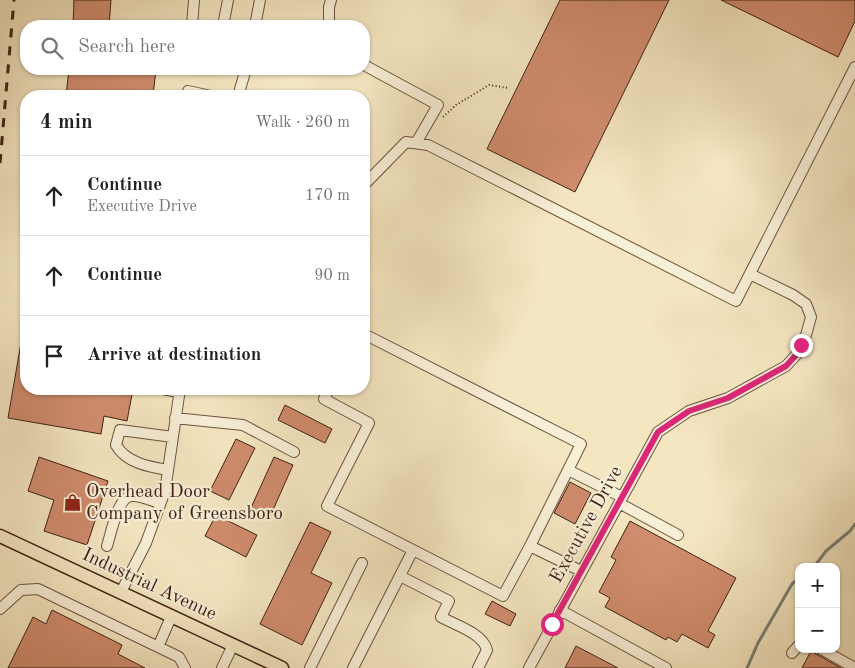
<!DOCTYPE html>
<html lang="en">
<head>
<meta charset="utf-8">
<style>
  body { margin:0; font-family:"Old Standard TT",serif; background:#f2f2f2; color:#202124 }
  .controls { position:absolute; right:15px; bottom:15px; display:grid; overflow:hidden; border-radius:10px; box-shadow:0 1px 4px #0004 }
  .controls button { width:45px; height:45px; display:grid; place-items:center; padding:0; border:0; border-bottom:1px solid #e0e0e0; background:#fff; color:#202124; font:25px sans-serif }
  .stop { position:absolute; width:15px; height:15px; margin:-11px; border:4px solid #db2777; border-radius:50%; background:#fff }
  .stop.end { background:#db2777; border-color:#fff; box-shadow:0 1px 5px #0008 }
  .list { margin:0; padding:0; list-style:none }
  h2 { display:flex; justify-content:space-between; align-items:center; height:65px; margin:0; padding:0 20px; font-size:21px }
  h2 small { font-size:16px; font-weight:400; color:#757577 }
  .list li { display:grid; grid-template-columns:32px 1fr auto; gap:15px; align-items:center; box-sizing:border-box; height:80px; padding:0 20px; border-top:1px solid #e0e0e0 }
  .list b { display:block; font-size:19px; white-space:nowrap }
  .list p { margin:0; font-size:16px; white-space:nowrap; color:#757577 }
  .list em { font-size:16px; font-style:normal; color:#757577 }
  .icon { flex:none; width:28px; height:28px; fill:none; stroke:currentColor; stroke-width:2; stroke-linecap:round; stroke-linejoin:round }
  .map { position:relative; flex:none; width:855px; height:668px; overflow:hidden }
  .search { position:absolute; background:#fff; box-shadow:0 1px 4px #0004; left:20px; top:20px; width:350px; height:55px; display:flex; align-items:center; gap:12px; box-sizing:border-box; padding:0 18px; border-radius:20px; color:#757577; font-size:19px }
  .panel { position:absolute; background:#fff; box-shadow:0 1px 4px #0004; left:20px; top:90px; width:350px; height:305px; border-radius:20px }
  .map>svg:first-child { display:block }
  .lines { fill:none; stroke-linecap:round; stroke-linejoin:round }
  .stream { stroke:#778074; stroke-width:3 }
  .building { fill:#cf8c6e; stroke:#3f2115 }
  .minor-casing { stroke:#6c5240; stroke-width:12 }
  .major-casing { stroke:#3f2115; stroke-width:15 }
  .path { stroke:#3f2115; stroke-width:2; stroke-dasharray:1 2.5; stroke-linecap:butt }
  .minor { stroke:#f8efd7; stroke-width:10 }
  .major { stroke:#f4e6c1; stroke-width:12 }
  .rail { stroke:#3f2115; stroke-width:3; stroke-dasharray:9 9; stroke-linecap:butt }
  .route { stroke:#db2777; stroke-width:6 }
  .labels { text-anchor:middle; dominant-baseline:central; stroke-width:4.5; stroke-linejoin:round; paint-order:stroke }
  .poi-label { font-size:19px; fill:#3f2115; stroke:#f8efd7; text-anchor:start }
  .street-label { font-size:19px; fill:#3f2115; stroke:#f8efd7 }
</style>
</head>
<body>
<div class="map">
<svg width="855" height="668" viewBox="0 0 855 668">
  <rect width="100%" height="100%" fill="#f4e6c1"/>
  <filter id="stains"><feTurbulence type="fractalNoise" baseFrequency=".004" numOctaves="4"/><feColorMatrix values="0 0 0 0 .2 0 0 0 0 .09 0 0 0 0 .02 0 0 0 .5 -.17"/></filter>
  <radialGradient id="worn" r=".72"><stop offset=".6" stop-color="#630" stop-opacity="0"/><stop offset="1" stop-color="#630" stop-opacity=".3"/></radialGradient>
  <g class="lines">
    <path class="stream" d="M 814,567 L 826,551 L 850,531 L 855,524
      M 747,668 L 758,643 L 792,584 L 799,578"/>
  </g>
  <path class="building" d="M 74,0 L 111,0 L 109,26 L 73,26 Z
    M 560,0 L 669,0 L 575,192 L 487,149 Z
    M 721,0 L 855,0 L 855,21 L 838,57 Z
    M 69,69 L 156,69 L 153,96 L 66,96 Z
    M 22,337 L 26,338 L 26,389 L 133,389 L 127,421 L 104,416 L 101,434 L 8,418 Z
    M 285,405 L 332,429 L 325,443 L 278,420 Z
    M 236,439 L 255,448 L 229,500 L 210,491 Z
    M 39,457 L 108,481 L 87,545 L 44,531 L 54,500 L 28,491 Z
    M 274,457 L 293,465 L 269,519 L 250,510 Z
    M 570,482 L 591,493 L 575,524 L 554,513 Z
    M 216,515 L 257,535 L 246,557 L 205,536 Z
    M 630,521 L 736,578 L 708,631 L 715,635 L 708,648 L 682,634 L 677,642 L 668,637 L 666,640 L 605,607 L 610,598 L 599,592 L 616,560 L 611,557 Z
    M 310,522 L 331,532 L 311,573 L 332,583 L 302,645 L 260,624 Z
    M 492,601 L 516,614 L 510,626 L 485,614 Z
    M 52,610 L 122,645 L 118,654 L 145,668 L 8,668 L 33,617 L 46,624 Z
    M 576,646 L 618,668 L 565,668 Z
    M 811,651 L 818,655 L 841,668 L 802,668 Z"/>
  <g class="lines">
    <defs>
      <path id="minor" d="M 192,26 L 194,0
        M 223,26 L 228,0
        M 255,26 L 260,0
        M 329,26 L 329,7 L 331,0
        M 364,65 L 438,105 L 416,143
        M 186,96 L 188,91 L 211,96
        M 238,96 L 246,69
        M 364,185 L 406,142 L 428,145 L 736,301 L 855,67
        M 162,389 L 179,392
        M 329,389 L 324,399 L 369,423 L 327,506 L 503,596 L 530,546 L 581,444 L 364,334
        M 175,418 L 243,425 L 294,452
        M 168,470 C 150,467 126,463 116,445 L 120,430 L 173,437
        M 568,470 L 622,497
        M 619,503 L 678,535
        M 107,546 C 111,534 118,494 133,496 C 142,496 152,501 160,503
        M 530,546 L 581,571
        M 400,576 L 449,601 L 441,617 C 455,625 483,633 487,650 L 478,668
        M 121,592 L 146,543 L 165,491 L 180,389
        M 0,609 L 21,590 L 38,589 L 179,657 L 185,668
        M 560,610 L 666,668
        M 158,647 L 171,617
        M 821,649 L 855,668
        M 792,653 L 799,645
        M 222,668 L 233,645
        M 310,668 L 362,563
        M 353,668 L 413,550
        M 529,668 L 658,432 L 689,411 L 728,398 L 786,366 L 797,354 L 806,335 L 811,317 L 806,304 L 793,295 L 750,274"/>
      <path id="major" d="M 0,536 L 282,668"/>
    </defs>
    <use href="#minor" class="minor-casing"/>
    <use href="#major" class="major-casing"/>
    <path class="path" d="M 443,117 L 456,105 L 489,85 L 508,88"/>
    <use href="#minor" class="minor"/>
    <use href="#major" class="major"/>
    <path class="rail" d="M 0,163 L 14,0"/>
  </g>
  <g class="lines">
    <path class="route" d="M 552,624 L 658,432 L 689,411 L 728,398 L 786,366 L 797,354 L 801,345"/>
  </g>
  <defs>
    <symbol id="shop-bare" viewBox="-9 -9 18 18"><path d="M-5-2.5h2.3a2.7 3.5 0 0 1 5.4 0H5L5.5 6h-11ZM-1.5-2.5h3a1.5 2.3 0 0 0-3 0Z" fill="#8f2418" stroke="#f8efd7" stroke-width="2.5" paint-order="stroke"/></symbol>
  </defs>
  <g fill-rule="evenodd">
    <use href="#shop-bare" x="60" y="490" width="25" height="25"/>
  </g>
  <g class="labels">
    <g class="poi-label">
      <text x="86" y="492">Overhead Door<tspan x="86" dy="22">Company of Greensboro</tspan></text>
    </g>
    <g class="street-label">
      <text transform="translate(587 525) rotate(-61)">Executive Drive</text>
      <text transform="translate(149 585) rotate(25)">Industrial Avenue</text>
    </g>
  </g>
  <rect width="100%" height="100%" filter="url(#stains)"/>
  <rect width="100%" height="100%" fill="url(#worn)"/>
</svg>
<div class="controls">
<button>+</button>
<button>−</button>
</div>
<div class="stop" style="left:552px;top:624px"></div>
<div class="stop end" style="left:801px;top:345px"></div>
<div class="search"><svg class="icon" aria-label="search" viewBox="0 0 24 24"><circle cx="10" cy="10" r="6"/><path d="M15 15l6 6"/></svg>Search here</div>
<section class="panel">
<h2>4 min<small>Walk · 260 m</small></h2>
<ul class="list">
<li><svg class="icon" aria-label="ahead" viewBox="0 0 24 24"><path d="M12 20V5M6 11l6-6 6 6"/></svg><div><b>Continue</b><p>Executive Drive</p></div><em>170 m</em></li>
<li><svg class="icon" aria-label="ahead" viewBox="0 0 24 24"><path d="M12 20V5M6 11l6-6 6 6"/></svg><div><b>Continue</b></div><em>90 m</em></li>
<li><svg class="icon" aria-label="arrive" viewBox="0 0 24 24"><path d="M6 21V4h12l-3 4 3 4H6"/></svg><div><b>Arrive at destination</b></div></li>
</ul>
</section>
</div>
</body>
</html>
